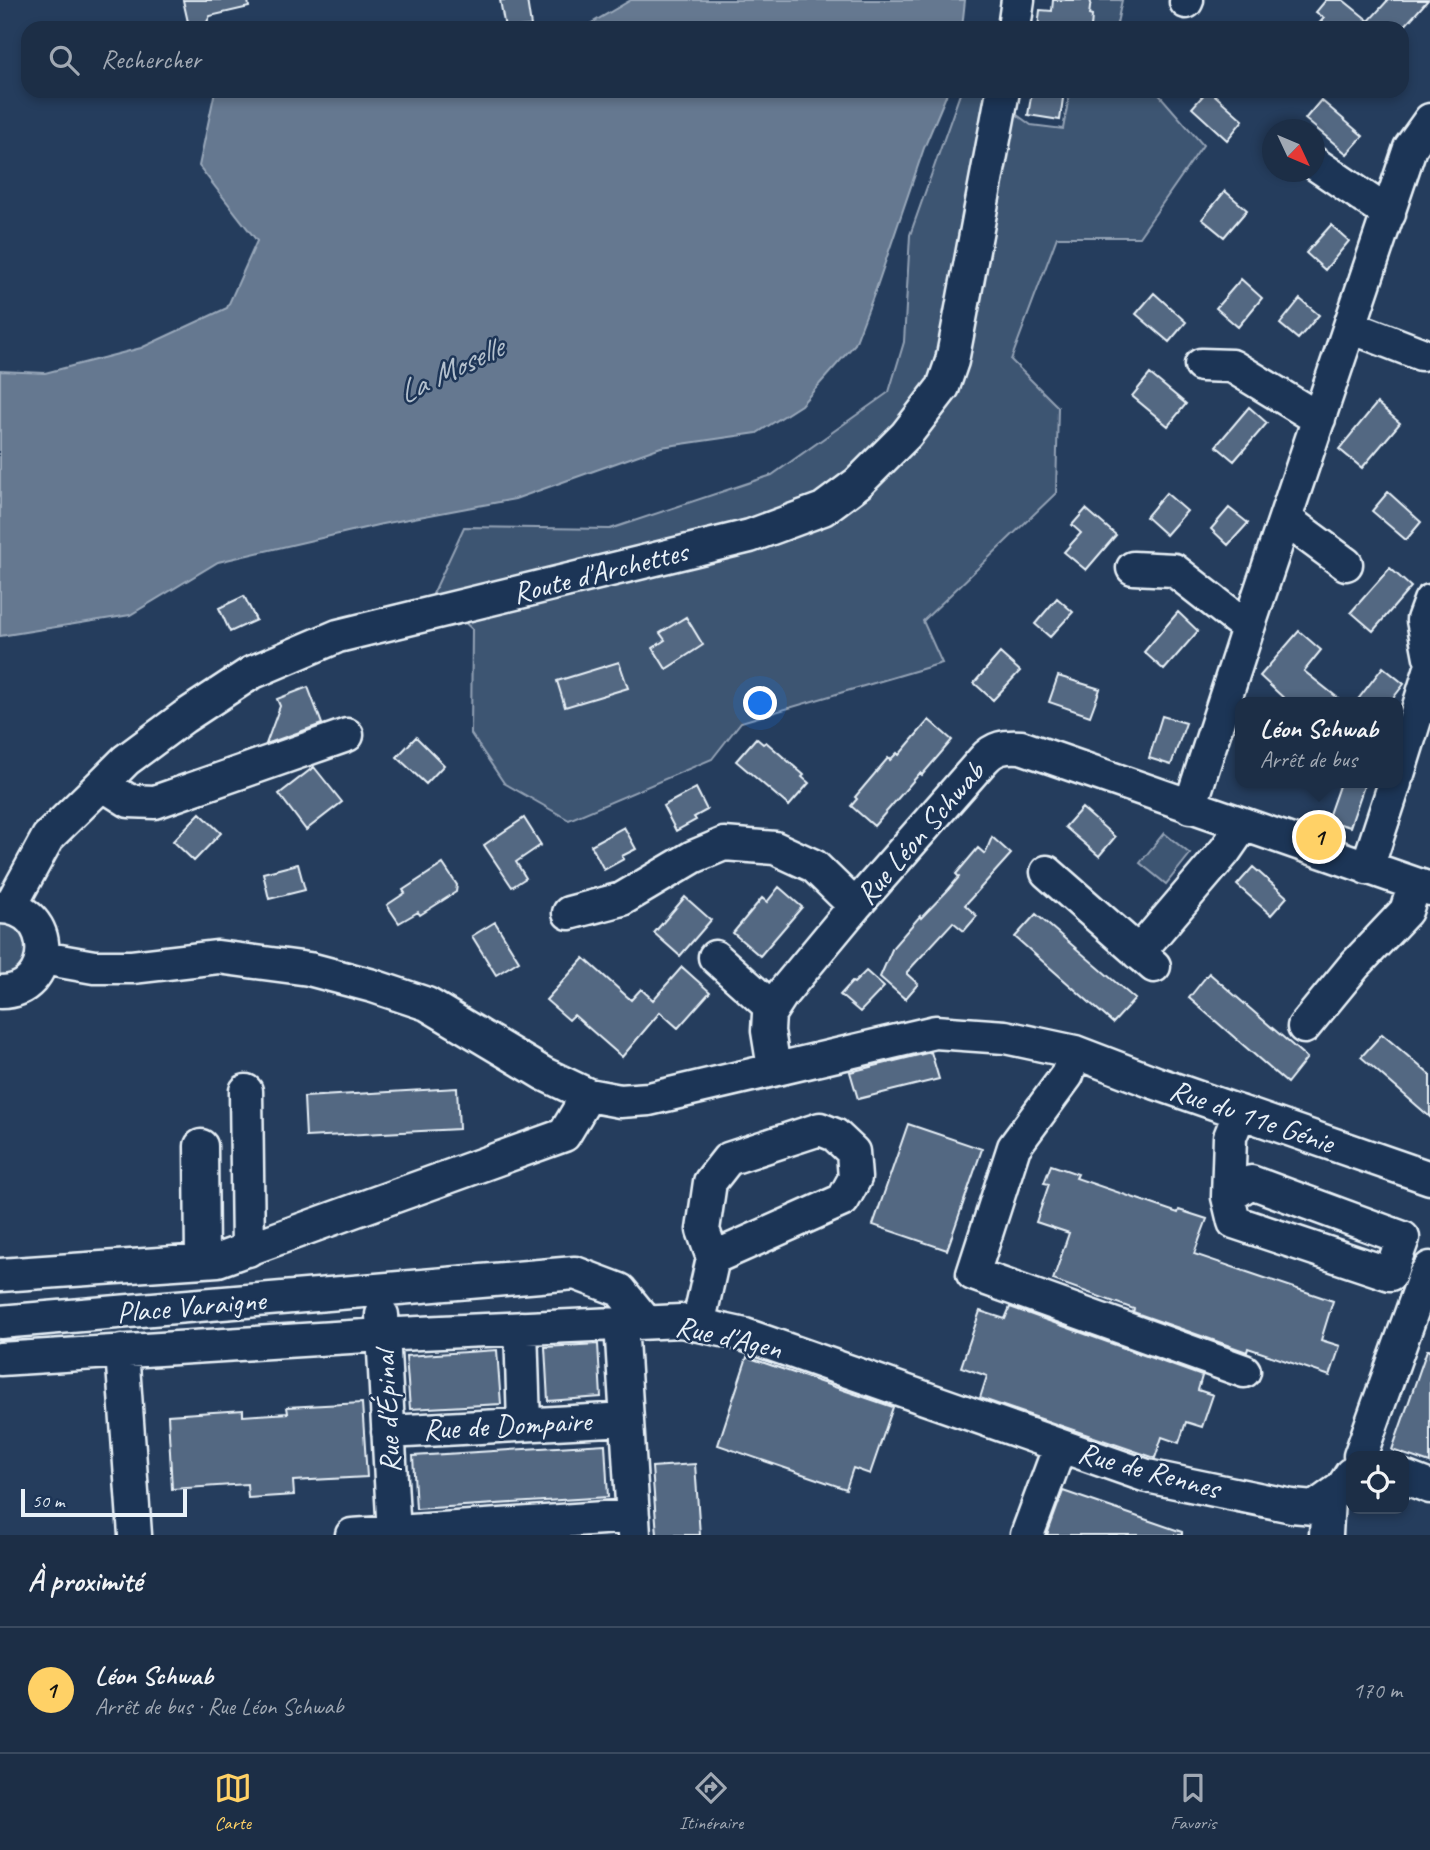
<!DOCTYPE html>
<html lang="fr">
<head>
<meta charset="utf-8">
<style>
  body { margin:0; font-family:Caveat,sans-serif; background:#25364d; color:#f1f3f6 }
  .controls { position:absolute; right:21px; bottom:21px; display:grid; overflow:hidden; border-radius:14px; box-shadow:0 4px 10px #0003 }
  .controls button { width:63px; height:63px; display:grid; place-items:center; padding:0; border:0; border-bottom:2px solid #3a4a5f; background:#1c2e46; color:#f1f3f6; font:35px sans-serif }
  .compass { position:absolute; left:1262px; top:119px; width:63px; height:63px; border-radius:50%; background:#1c2e46; box-shadow:0 4px 10px #0003; rotate:134deg }
  .scale { position:absolute; left:21px; bottom:18px; width:166px; box-sizing:border-box; padding-left:7px; border:4px solid #e8f1f8; border-top:0; font-size:19px; line-height:24px; white-space:nowrap; color:#e8f1f8; -webkit-text-stroke:5px #1d3557; paint-order:stroke }
  .you { position:absolute; left:761px; top:704px; width:24px; height:24px; margin:-18px; border:5px solid #fff; border-radius:50%; background:#1a73e8; box-shadow:0 0 0 10px #1a73e833 }
  .badge { display:grid; place-items:center; width:46px; height:46px; border-radius:50%; background:#ffd166; color:#111; font-size:23px; font-weight:700 }
  .pin { position:absolute; translate:-50% -50%; border:4px solid #fff; box-shadow:0 2px 7px #0006 }
  .popup { position:absolute; left:1235px; top:697px; width:168px; height:91px; box-sizing:border-box; display:grid; place-content:center; border-radius:14px; background:#1c2e46; filter:drop-shadow(0 2px 5px #0005); font-size:23px; white-space:nowrap; color:#a0a8b3 }
  .popup b { font-size:26px; color:#f1f3f6 }
  .popup::after { content:''; position:absolute; left:50%; top:100%; margin-left:-14px; border:14px solid transparent; border-top-color:#1c2e46 }
  .list { margin:0; padding:0; list-style:none }
  h2 { display:flex; justify-content:space-between; align-items:center; height:91px; margin:0; padding:0 28px; font-size:30px }
  h2 small { font-size:23px; font-weight:400; color:#a0a8b3 }
  .list li { display:grid; grid-template-columns:46px 1fr auto; gap:21px; align-items:center; box-sizing:border-box; height:126px; padding:0 28px; border-top:2px solid #3a4a5f }
  .list b { display:block; font-size:26px; white-space:nowrap }
  .list p { margin:0; font-size:23px; white-space:nowrap; color:#a0a8b3 }
  .list em { font-size:23px; font-style:normal; color:#a0a8b3 }
  .icon { flex:none; width:38px; height:38px; fill:none; stroke:currentColor; stroke-width:2; stroke-linecap:round; stroke-linejoin:round }
  .map { position:relative; flex:none; width:1430px; height:1535px; overflow:hidden }
  .search { position:absolute; background:#1c2e46; box-shadow:0 4px 10px #0003; left:21px; right:21px; top:21px; height:77px; display:flex; align-items:center; gap:18px; box-sizing:border-box; padding:0 24px; border-radius:21px; color:#a0a8b3; font-size:26px }
  .sheet { height:217px; background:#1c2e46 }
  nav { display:flex; justify-content:space-around; align-items:center; box-sizing:border-box; height:98px; border-top:2px solid #3a4a5f; background:#1c2e46; font-size:19px; color:#a0a8b3 }
  nav a { display:grid; justify-items:center; gap:4px }
  nav .on { color:#ffd166 }
  .map>svg:first-child { display:block }
  .green { fill:#3e5472; stroke:#93a2b5; stroke-width:2 }
  .water { fill:#657890; stroke:#99a8ba; stroke-width:2 }
  .building { fill:#536782; stroke:#e8f1f8; stroke-width:2 }
  .lines { fill:none; stroke-linecap:round; stroke-linejoin:round }
  .minor-casing { stroke:#e8f1f8; stroke-width:37 }
  .minor { stroke:#1d3557; stroke-width:32 }
  .labels { text-anchor:middle; dominant-baseline:central; stroke-width:5; stroke-linejoin:round; paint-order:stroke }
  .street-label { font-size:30px; fill:#e8f1f8; stroke:#1d3557 }
  .water-label { font-size:32px; font-style:italic; fill:#b4c1ce; stroke:#1d3557 }
</style>
</head>
<body>
<div class="map">
<svg width="1430" height="1535" viewBox="0 0 1430 1535">
  <rect width="100%" height="100%" fill="#253d5d"/>
  <filter id="ink" filterUnits="userSpaceOnUse"><feTurbulence type="fractalNoise" baseFrequency=".0143" numOctaves="2"/><feDisplacementMap in="SourceGraphic" scale="14" xChannelSelector="R" yChannelSelector="G"/><feConvolveMatrix kernelMatrix="1 2 1 2 8 2 1 2 1" color-interpolation-filters="sRGB"/></filter>
  <g filter="url(#ink)">
    <path class="green" d="M 1085,0 L 1122,0 L 1116,28 L 1080,28 Z
      M 961,91 L 984,91 L 1031,125 L 1063,129 L 1070,91 L 1156,91 L 1203,145 L 1139,237 L 1057,237 L 1011,360 L 1058,407 L 1056,493 L 923,621 L 942,663 L 741,722 L 712,759 L 569,820 L 504,783 L 471,734 L 472,629 L 433,594 L 464,527 L 610,529 L 772,475 L 889,392 L 904,342 L 910,235 Z
      M 1164,833 L 1190,854 L 1166,884 L 1140,863 Z
      M 0,919 C 22,925 39,951 20,970 C 16,975 6,978 0,980 Z"/>
    <path class="water" d="M 631,0 L 965,0 L 962,28 L 583,28 Z
      M 215,91 L 948,91 L 924,148 L 876,289 L 855,344 L 801,405 L 757,433 L 661,447 L 515,499 L 382,524 L 218,562 L 130,615 L 0,636 L 0,371 L 45,373 L 141,348 L 227,308 L 257,241 L 199,166 Z"/>
    <path class="building" d="M 183,0 L 248,0 L 249,7 L 210,16 L 206,24 L 196,27 L 188,22 Z
      M 500,0 L 527,0 L 531,26 L 505,28 Z
      M 1053,0 L 1091,0 L 1089,15 L 1092,16 L 1091,28 L 1038,28 L 1040,10 L 1052,11 Z
      M 1326,0 L 1343,0 L 1369,21 L 1388,0 L 1428,0 L 1403,28 L 1315,28 L 1324,18 L 1316,12 Z
      M 1032,91 L 1064,91 L 1060,120 L 1028,115 Z
      M 1207,91 L 1210,91 L 1243,120 L 1227,140 L 1192,108 Z
      M 1321,100 L 1363,136 L 1347,154 L 1305,119 Z
      M 1225,191 L 1247,210 L 1224,237 L 1202,219 Z
      M 1331,225 L 1349,241 L 1325,270 L 1306,253 Z
      M 1241,279 L 1262,298 L 1238,327 L 1216,308 Z
      M 1154,293 L 1186,322 L 1169,342 L 1136,314 Z
      M 1300,299 L 1319,315 L 1298,339 L 1280,324 Z
      M 1150,374 L 1186,404 L 1168,426 L 1132,396 Z
      M 1377,403 L 1400,423 L 1362,468 L 1339,449 Z
      M 1249,407 L 1267,423 L 1234,461 L 1216,446 Z
      M 1388,492 L 1421,522 L 1406,540 L 1372,511 Z
      M 1166,493 L 1187,511 L 1166,535 L 1146,517 Z
      M 1229,508 L 1248,523 L 1228,545 L 1211,529 Z
      M 1086,509 L 1116,535 L 1086,570 L 1064,552 L 1081,533 L 1072,525 Z
      M 1390,568 L 1411,587 L 1373,631 L 1351,612 Z
      M 244,596 L 256,620 L 230,632 L 219,608 Z
      M 1057,598 L 1073,612 L 1050,637 L 1035,624 Z
      M 1178,612 L 1198,631 L 1164,670 L 1144,652 Z
      M 686,617 L 703,645 L 666,669 L 653,648 L 665,640 L 660,633 Z
      M 1299,631 L 1321,650 L 1304,671 L 1343,702 L 1288,702 L 1260,676 Z
      M 1000,653 L 1020,671 L 993,700 L 974,683 Z
      M 619,662 L 628,688 L 565,707 L 557,681 Z
      M 1383,667 L 1404,684 L 1390,702 L 1356,702 Z
      M 1058,676 L 1100,689 L 1090,716 L 1049,702 Z
      M 308,687 L 322,724 L 266,744 L 280,706 L 277,699 Z
      M 1162,716 L 1186,723 L 1171,765 L 1149,758 Z
      M 929,720 L 952,740 L 922,775 L 920,773 L 874,826 L 851,806 L 857,799 L 855,797 L 888,758 L 890,760 L 897,753 L 899,755 Z
      M 416,737 L 444,765 L 426,784 L 397,757 Z
      M 756,738 L 763,744 L 766,742 L 804,775 L 802,777 L 809,783 L 789,806 L 736,761 Z
      M 314,767 L 342,802 L 306,830 L 279,794 Z
      M 1340,783 L 1365,783 L 1350,827 L 1327,820 Z
      M 696,788 L 707,810 L 694,817 L 696,820 L 676,831 L 663,806 Z
      M 1082,808 L 1115,837 L 1099,856 L 1065,827 Z
      M 200,813 L 221,833 L 194,861 L 173,841 Z
      M 524,818 L 541,845 L 516,862 L 526,878 L 512,887 L 484,845 Z
      M 624,827 L 636,849 L 622,856 L 624,859 L 604,870 L 591,845 Z
      M 992,837 L 1011,854 L 965,905 L 977,916 L 970,924 L 964,931 L 953,922 L 907,972 L 907,974 L 918,984 L 905,999 L 880,977 L 893,947 L 920,916 L 921,918 L 948,890 L 959,877 L 956,874 L 978,848 L 985,854 Z
      M 298,864 L 305,890 L 269,899 L 263,873 Z
      M 443,864 L 457,885 L 456,892 L 420,915 L 418,912 L 399,923 L 387,905 L 405,893 L 403,890 Z
      M 1253,867 L 1287,897 L 1271,915 L 1237,885 Z
      M 779,887 L 802,907 L 760,956 L 733,933 L 762,898 L 767,902 Z
      M 685,897 L 711,920 L 680,956 L 654,933 Z
      M 1036,914 L 1135,999 L 1113,1023 L 1015,937 Z
      M 495,922 L 519,961 L 496,975 L 472,936 Z
      M 584,958 L 631,1000 L 641,989 L 653,1000 L 682,967 L 710,992 L 678,1028 L 660,1012 L 622,1057 L 574,1015 L 569,1020 L 546,1000 Z
      M 866,971 L 884,987 L 860,1012 L 840,995 L 852,982 L 854,983 Z
      M 1209,973 L 1307,1058 L 1287,1083 L 1189,998 Z
      M 1382,1034 L 1430,1075 L 1430,1117 L 1361,1057 Z
      M 931,1052 L 939,1079 L 858,1099 L 850,1072 Z
      M 457,1088 L 459,1129 L 306,1137 L 304,1097 Z
      M 908,1124 L 982,1149 L 947,1250 L 873,1225 Z
      M 1051,1165 L 1078,1174 L 1076,1178 L 1178,1213 L 1179,1210 L 1207,1219 L 1194,1254 L 1333,1301 L 1321,1340 L 1340,1346 L 1330,1376 L 1248,1348 L 1247,1352 L 1133,1312 L 1134,1309 L 1053,1280 L 1069,1233 L 1036,1222 L 1049,1184 L 1044,1183 Z
      M 1010,1307 L 1202,1376 L 1198,1390 L 1213,1395 L 1202,1427 L 1186,1422 L 1179,1443 L 1162,1437 L 1155,1458 L 980,1398 L 987,1376 L 961,1367 L 980,1311 L 1005,1319 Z
      M 598,1344 L 601,1397 L 548,1401 L 545,1347 Z
      M 497,1350 L 501,1404 L 410,1409 L 406,1356 Z
      M 1427,1350 L 1430,1350 L 1430,1463 L 1392,1450 Z
      M 747,1357 L 893,1407 L 870,1474 L 853,1468 L 846,1489 L 718,1445 Z
      M 362,1403 L 367,1477 L 293,1481 L 294,1495 L 248,1498 L 247,1484 L 172,1489 L 168,1415 L 243,1410 L 243,1416 L 288,1413 L 287,1407 Z
      M 605,1444 L 608,1497 L 416,1509 L 413,1456 Z
      M 695,1464 L 700,1535 L 657,1535 L 652,1467 Z
      M 1063,1491 L 1182,1532 L 1182,1535 L 1047,1535 Z"/>
    <g class="lines">
      <defs>
        <path id="minor" d="M 1186,2 L 1187,0
          M 1014,28 L 1018,0
          M 1314,163 L 1389,214
          M 1351,327 L 1421,354
          M 1201,365 L 1232,366 L 1319,419
          M 1285,519 L 1346,564
          M 1133,568 L 1174,570 L 1248,628
          M 1430,601 L 1423,620 L 1430,657
          M 1398,774 L 1430,671
          M 102,784 L 129,801 L 155,802 L 347,735
          M 1190,807 L 1248,628 L 1410,148 L 1430,120
          M 1367,868 L 1395,783
          M 1047,872 L 1154,966
          M 0,907 C 58,908 55,993 0,992
          M 10,907 L 48,837 L 102,784 L 126,760 L 184,717 L 251,673 L 338,636 L 750,536 L 823,509 L 858,483 L 906,435 L 943,387 L 952,361 L 957,335 L 1003,91
          M 569,913 L 622,899 L 693,857 L 724,844 L 775,848 L 814,866 L 855,906
          M 1138,953 L 1225,851 L 1243,825
          M 715,957 L 763,1000 L 774,1006
          M 43,958 L 94,967 L 132,967 L 218,957 L 309,969 L 373,986 L 427,1004 L 544,1074 L 588,1095 L 620,1101 L 649,1099 L 935,1032 L 1005,1037 L 1075,1052 L 1156,1083 L 1430,1178
          M 1304,1027 L 1354,966 L 1406,911 L 1415,884
          M 1075,1052 L 1067,1075 L 1014,1147 L 973,1274 L 1244,1371
          M 774,1068 L 768,1031 L 769,1014 L 782,994 L 855,906 L 983,760 C 994,747 1005,746 1021,747 L 1430,889
          M 246,1091 L 248,1250
          M 201,1146 L 202,1261
          M 1228,1197 L 1251,1182 L 1403,1238 L 1390,1274 L 1234,1222 L 1228,1197 L 1230,1137 L 1240,1112
          M 0,1275 L 218,1260 L 564,1135 L 588,1095
          M 382,1315 L 394,1535
          M 0,1322 L 575,1273 L 620,1290 L 646,1322
          M 621,1323 L 634,1535
          M 698,1325 L 713,1258 L 843,1200 L 855,1178 L 853,1152 L 835,1135 L 820,1129 L 728,1159 L 710,1182 L 703,1230 L 713,1258
          M 521,1328 L 524,1424
          M 122,1351 L 135,1535
          M 0,1359 L 398,1334 L 681,1321 L 745,1335 L 1147,1476 L 1292,1506 L 1314,1508 L 1342,1488 L 1351,1474
          M 388,1432 L 627,1419
          M 1360,1456 L 1425,1275 L 1430,1268
          M 1404,1477 L 1430,1487
          M 352,1535 L 633,1516
          M 1027,1535 L 1060,1446
          M 1326,1535 L 1328,1498"/>
      </defs>
      <use href="#minor" class="minor-casing"/>
      <use href="#minor" class="minor"/>
    </g>
  </g>
  <g class="labels">
    <g class="street-label">
      <text transform="translate(600 572) rotate(-14)">Route d'Archettes</text>
      <text transform="translate(920 833) rotate(-49)">Rue Léon Schwab</text>
      <text transform="translate(1252 1116) rotate(19)">Rue du 11e Génie</text>
      <text transform="translate(191 1306) rotate(-5)">Place Varaigne</text>
      <text transform="translate(729 1337) rotate(13)">Rue d'Agen</text>
      <text transform="translate(387 1412) rotate(-93)">Rue d'Épinal</text>
      <text transform="translate(507 1425) rotate(-3)">Rue de Dompaire</text>
      <text transform="translate(1149 1470) rotate(15)">Rue de Rennes</text>
    </g>
    <g class="water-label">
      <text transform="translate(450 370) rotate(-26)">La Moselle</text>
    </g>
  </g>
</svg>
<div class="controls">
<button><svg class="icon" aria-label="locate" viewBox="0 0 24 24"><circle cx="12" cy="12" r="6"/><path d="M12 2v4M12 18v4M2 12h4M18 12h4"/></svg></button>
</div>
<svg class="compass" viewBox="-18 -18 36 36"><path d="M0-13l5 13h-10z" fill="#e53935"/><path d="M0 13l5-13h-10z" fill="#a0a8b3"/></svg>
<div class="scale">50 m</div>
<div class="you"></div>
<div class="pin badge" style="left:1319px;top:837px">1</div>
<div class="popup"><b>Léon Schwab</b>Arrêt de bus</div>
<div class="search"><svg class="icon" aria-label="search" viewBox="0 0 24 24"><circle cx="10" cy="10" r="6"/><path d="M15 15l6 6"/></svg>Rechercher</div>
</div>
<section class="sheet">
<h2>À proximité<small></small></h2>
<ul class="list">
<li><span class="badge">1</span><div><b>Léon Schwab</b><p>Arrêt de bus · Rue Léon Schwab</p></div><em>170 m</em></li>
</ul>
</section>
<nav>
<a class="on"><svg class="icon" aria-label="map" viewBox="0 0 24 24"><path d="M3 6l6-2 6 2 6-2v14l-6 2-6-2-6 2zM9 4v14M15 6v14"/></svg>Carte</a>
<a><svg class="icon" aria-label="directions" viewBox="0 0 24 24"><path d="M12 3l9 9-9 9-9-9zM9 14v-3h6M13 9l2 2-2 2"/></svg>Itinéraire</a>
<a><svg class="icon" aria-label="saved" viewBox="0 0 24 24"><path d="M7 4h10v16l-5-4-5 4z"/></svg>Favoris</a>
</nav>
</body>
</html>
